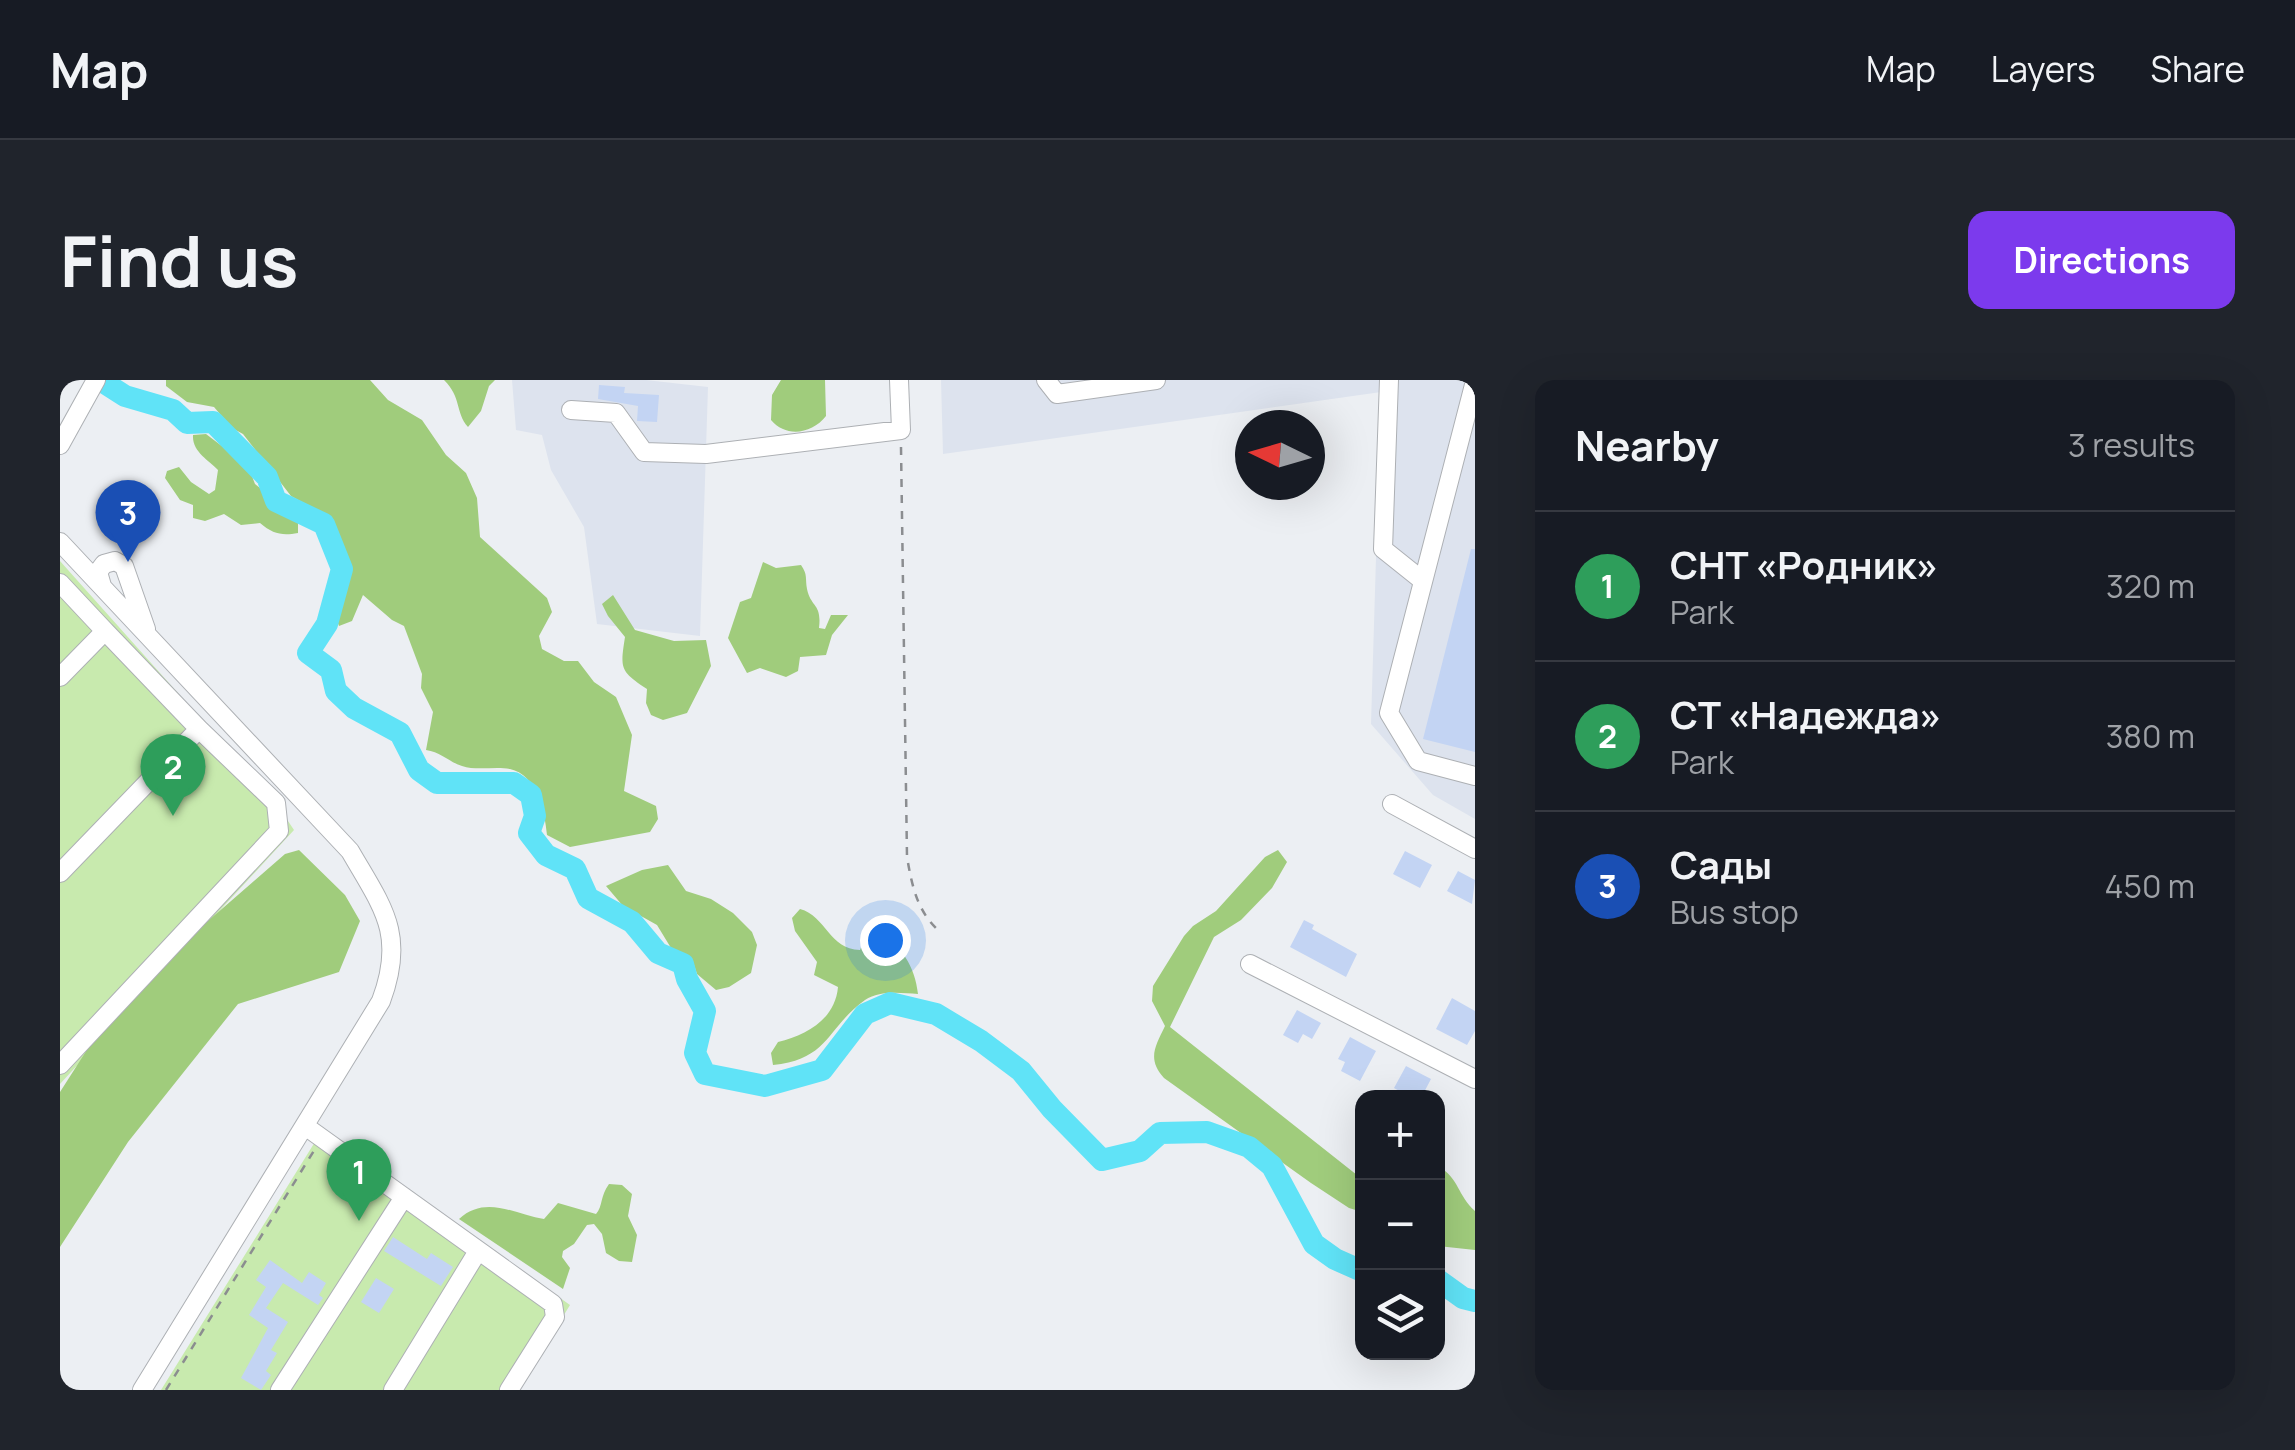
<!DOCTYPE html>
<html lang="en">
<head>
<meta charset="utf-8">
<style>
  body { margin:0; font-family:Manrope,sans-serif; background:#20242c; color:#f1f3f6 }
  .controls { position:absolute; right:30px; bottom:30px; display:grid; overflow:hidden; border-radius:20px; box-shadow:0 10px 40px #0002 }
  .controls button { width:90px; height:90px; display:grid; place-items:center; padding:0; border:0; border-bottom:2px solid #363941; background:#171b24; color:#f1f3f6; font:50px sans-serif }
  .compass { position:absolute; left:1175px; top:30px; width:90px; height:90px; border-radius:50%; background:#171b24; box-shadow:0 10px 40px #0002; rotate:275deg }
  .you { position:absolute; left:825px; top:560px; width:35px; height:35px; margin:-25px; border:8px solid #fff; border-radius:50%; background:#1a73e8; box-shadow:0 0 0 15px #1a73e833 }
  .badge { display:grid; place-items:center; width:65px; height:65px; border-radius:50%; background:#7c3aed; color:#fff; font-size:32px; font-weight:700 }
  .pin { position:absolute; translate:-50% -82px; filter:drop-shadow(0 2px 5px #0008) }
  .pin::after { content:''; position:absolute; top:52px; width:35px; height:30px; background:inherit; clip-path:polygon(0 0,100% 0,50% 100%) }
  .list { margin:0; padding:0; list-style:none }
  h2 { display:flex; justify-content:space-between; align-items:center; height:130px; margin:0; padding:0 40px; font-size:42px }
  h2 small { font-size:32px; font-weight:400; color:#9ea1a6 }
  .list li { display:grid; grid-template-columns:65px 1fr auto; gap:30px; align-items:center; box-sizing:border-box; height:150px; padding:0 40px; border-top:2px solid #363941 }
  .list b { display:block; font-size:38px; white-space:nowrap }
  .list p { margin:0; font-size:32px; white-space:nowrap; color:#9ea1a6 }
  .list em { font-size:32px; font-style:normal; color:#9ea1a6 }
  .icon { flex:none; width:55px; height:55px; fill:none; stroke:currentColor; stroke-width:2; stroke-linecap:round; stroke-linejoin:round }
  .map { position:relative; flex:none; width:1415px; height:1010px; overflow:hidden; border-radius:20px }
  header { display:flex; align-items:center; gap:60px; box-sizing:border-box; height:140px; padding:0 50px; background:#171b24; border-bottom:2px solid #363941 }
  header strong { font-size:48px }
  nav { display:flex; gap:55px; margin-inline-start:auto; font-size:35px }
  .intro { display:flex; align-items:center; justify-content:space-between; box-sizing:border-box; height:240px; padding:0 60px }
  h1 { margin:0; font-size:70px }
  .button { padding:25px 45px; border-radius:20px; background:#7c3aed; color:#fff; font-size:35px; font-weight:700 }
  main { display:flex; gap:60px; padding:0 60px }
  aside { flex:1; background:#171b24; border-radius:20px; box-shadow:0 10px 40px #0002 }
  .map>svg:first-child { display:block }
  .built { fill:#dde3ee }
  .green { fill:#c8eaae }
  .forest { fill:#a0cc7c }
  .lines { fill:none; stroke-linecap:round; stroke-linejoin:round }
  .river { stroke:#60e3f7; stroke-width:22 }
  .building { fill:#c3d4f3 }
  .minor-casing { stroke:#adb0b4; stroke-width:20 }
  .path { stroke:#8b8d90; stroke-width:2.5; stroke-dasharray:8 8; stroke-linecap:butt }
  .minor { stroke:#fff; stroke-width:18 }
</style>
</head>
<body>
<header>
<strong>Map</strong>
<nav><a>Map</a><a>Layers</a><a>Share</a></nav>
</header>
<div class="intro"><h1>Find us</h1><a class="button">Directions</a></div>
<main>
<div class="map">
<svg width="1415" height="1010" viewBox="0 0 1415 1010">
  <rect width="100%" height="100%" fill="#eceff3"/>
  <path class="built" d="M 452,0 L 586,0 L 648,7 L 640,256 L 537,244 L 524,147 L 491,90 L 482,55 L 456,50 Z
    M 881,0 L 1415,0 L 1415,439 L 1373,415 L 1311,344 L 1321,12 L 883,74 Z"/>
  <path class="green" d="M 0,181 L 216,423 L 234,450 L 0,704 Z
    M 263,749 L 510,925 L 458,1010 L 101,1010 Z"/>
  <path class="forest" d="M 106,0 L 310,0 L 328,20 L 362,40 L 386,75 L 406,93 L 417,118 L 420,157 L 487,218 L 492,232 L 479,256 L 482,269 L 504,281 L 518,281 L 534,302 L 556,317 L 572,355 L 564,411 L 596,426 L 598,439 L 590,452 L 510,467 L 487,455 C 485,432 477,395 450,389 C 435,386 417,391 402,386 C 389,382 381,372 366,370 L 373,332 L 361,308 L 362,294 L 344,246 L 332,240 L 303,215 L 292,241 L 279,246 L 275,235 L 287,185 L 267,136 L 231,116 L 183,54 L 172,48 L 154,27 L 127,22 L 106,6 Z
    M 384,0 L 435,0 L 429,6 L 421,31 L 408,47 C 395,32 402,18 384,0 Z
    M 721,0 L 765,0 L 766,36 C 752,54 726,58 711,40 L 712,15 Z
    M 146,54 L 188,86 L 195,104 L 205,112 L 211,124 L 238,140 L 238,153 C 222,156 213,154 200,143 L 181,145 L 164,134 L 145,141 L 133,138 L 133,125 L 120,120 L 105,98 L 107,91 L 119,87 L 131,102 L 149,114 L 155,110 L 158,90 C 149,80 132,72 133,55 Z
    M 703,182 L 716,188 L 741,185 C 748,195 745,198 747,209 C 751,228 762,223 759,248 L 765,249 L 771,235 L 788,235 L 772,255 L 766,275 L 740,277 L 738,291 L 726,297 L 700,288 L 687,293 L 668,258 L 680,222 L 691,218 Z
    M 553,215 L 575,250 L 614,261 L 646,260 L 651,286 L 627,333 L 603,340 L 591,335 L 586,323 L 587,309 C 560,291 560,289 565,257 L 548,236 L 542,224 Z
    M 239,470 L 285,515 L 300,541 L 279,592 L 178,624 L 68,762 L 0,867 L 0,712 L 32,662 L 140,548 L 225,474 Z
    M 1218,470 L 1227,482 L 1212,508 L 1181,540 L 1154,557 L 1110,647 L 1302,799 L 1302,832 L 1289,828 L 1251,803 L 1104,698 C 1087,679 1095,667 1105,646 L 1092,621 L 1093,606 L 1124,556 L 1133,546 L 1156,531 L 1205,477 Z
    M 608,485 L 626,511 L 651,519 L 673,533 L 692,552 L 697,565 L 691,593 L 669,607 L 656,610 L 637,594 L 633,582 L 611,568 L 597,545 L 563,526 L 546,506 L 582,490 Z
    M 740,529 C 766,536 769,569 800,570 L 805,558 L 817,552 C 842,565 855,587 858,614 C 841,613 820,610 805,620 C 766,648 770,679 713,685 L 711,673 L 718,662 C 746,655 775,640 778,607 L 754,595 L 757,582 L 735,551 L 732,538 Z
    M 1378,786 C 1400,799 1397,815 1415,831 L 1415,870 L 1378,866 Z
    M 549,804 L 562,805 L 572,814 L 568,836 L 577,855 L 572,882 L 559,881 L 546,873 L 542,854 L 534,844 L 527,845 L 514,864 L 503,871 L 502,877 L 510,888 L 503,909 L 399,839 C 426,814 456,835 484,839 L 498,823 L 536,834 C 543,826 540,816 549,804 Z"/>
  <g class="lines">
    <path class="river" d="M 40,0 L 65,16 L 113,30 L 127,43 L 153,42 L 207,97 L 216,121 L 264,144 L 282,189 L 267,244 L 248,273 L 271,290 L 276,311 L 294,328 L 340,353 L 359,390 L 377,403 L 454,403 L 471,415 L 475,436 L 469,453 L 486,475 L 515,489 L 528,518 L 572,542 L 598,573 L 623,584 L 627,599 L 645,631 L 635,673 L 645,694 L 705,706 L 762,690 L 805,634 L 830,623 L 876,634 L 921,661 L 961,691 L 992,729 L 1042,780 L 1080,771 L 1100,753 L 1147,752 L 1189,767 L 1212,786 L 1254,864 L 1275,879 L 1302,891
      M 1378,900 L 1403,918 L 1415,921"/>
  </g>
  <path class="building" d="M 539,5 L 565,7 L 564,13 L 599,15 L 597,42 L 577,41 L 578,26 L 538,19 Z
    M 1411,169 L 1415,169 L 1415,372 L 1363,359 Z
    M 1345,471 L 1372,485 L 1360,508 L 1333,494 Z
    M 1398,491 L 1415,500 L 1412,524 L 1387,511 Z
    M 1244,540 L 1254,545 L 1252,549 L 1297,574 L 1286,597 L 1230,567 Z
    M 1392,618 L 1415,631 L 1415,651 L 1407,665 L 1376,649 Z
    M 1237,630 L 1261,643 L 1252,659 L 1243,654 L 1238,663 L 1223,655 Z
    M 1290,657 L 1316,671 L 1300,701 L 1281,691 L 1285,682 L 1278,679 Z
    M 1346,686 L 1371,699 L 1361,718 L 1338,718 L 1341,712 L 1334,708 Z
    M 333,857 L 367,879 L 371,873 L 393,887 L 381,906 L 324,871 Z
    M 210,880 L 242,903 L 249,892 L 266,903 L 259,915 L 263,918 L 258,925 L 223,903 L 206,928 L 228,942 L 211,970 L 217,973 L 206,991 L 211,995 L 201,1010 L 181,998 L 208,948 L 189,935 L 206,907 L 196,900 Z
    M 316,898 L 334,909 L 319,933 L 301,922 Z"/>
  <g class="lines">
    <defs>
      <path id="minor" d="M 986,0 L 997,14 L 1096,0
        M 1329,0 L 1323,169 L 1363,201
        M 1415,1 L 1329,333 L 1358,381 L 1415,396
        M 511,30 L 556,33 L 584,72 L 646,74 L 841,50 L 839,0
        M 0,65 L 36,0
        M 0,162 L 290,471 C 323,528 346,554 321,621 L 82,1010
        M 0,203 L 45,251 L 0,297
        M 42,206 L 38,192 L 44,184 L 55,181 L 64,186 L 86,249
        M 1332,424 L 1415,469
        M 0,493 L 139,349 L 45,251
        M 1190,584 L 1415,699
        M 0,685 L 219,451 L 216,423 L 139,349
        M 245,746 L 493,924 L 495,937 L 449,1010
        M 220,1010 L 344,817
        M 333,1010 L 418,871"/>
    </defs>
    <use href="#minor" class="minor-casing"/>
    <path class="path" d="M 841,67 L 847,477 C 852,506 857,531 879,551
      M 106,1010 L 255,769"/>
    <use href="#minor" class="minor"/>
  </g>
</svg>
<div class="controls">
<button>+</button>
<button>−</button>
<button><svg class="icon" aria-label="layers" viewBox="0 0 24 24"><path d="M12 4l9 5-9 5-9-5zM3 14l9 5 9-5"/></svg></button>
</div>
<svg class="compass" viewBox="-18 -18 36 36"><path d="M0-13l5 13h-10z" fill="#e53935"/><path d="M0 13l5-13h-10z" fill="#9ea1a6"/></svg>
<div class="you"></div>
<div class="pin badge" style="left:299px;top:841px;background:#2e9e5b">1</div>
<div class="pin badge" style="left:113px;top:436px;background:#2e9e5b">2</div>
<div class="pin badge" style="left:68px;top:182px;background:#1a4fb4">3</div>
</div>
<aside>
<h2>Nearby<small>3 results</small></h2>
<ul class="list">
<li><span class="badge" style="background:#2e9e5b">1</span><div><b>СНТ «Родник»</b><p>Park</p></div><em>320 m</em></li>
<li><span class="badge" style="background:#2e9e5b">2</span><div><b>СТ «Надежда»</b><p>Park</p></div><em>380 m</em></li>
<li><span class="badge" style="background:#1a4fb4">3</span><div><b>Сады</b><p>Bus stop</p></div><em>450 m</em></li>
</ul>
</aside>
</main>
</body>
</html>
